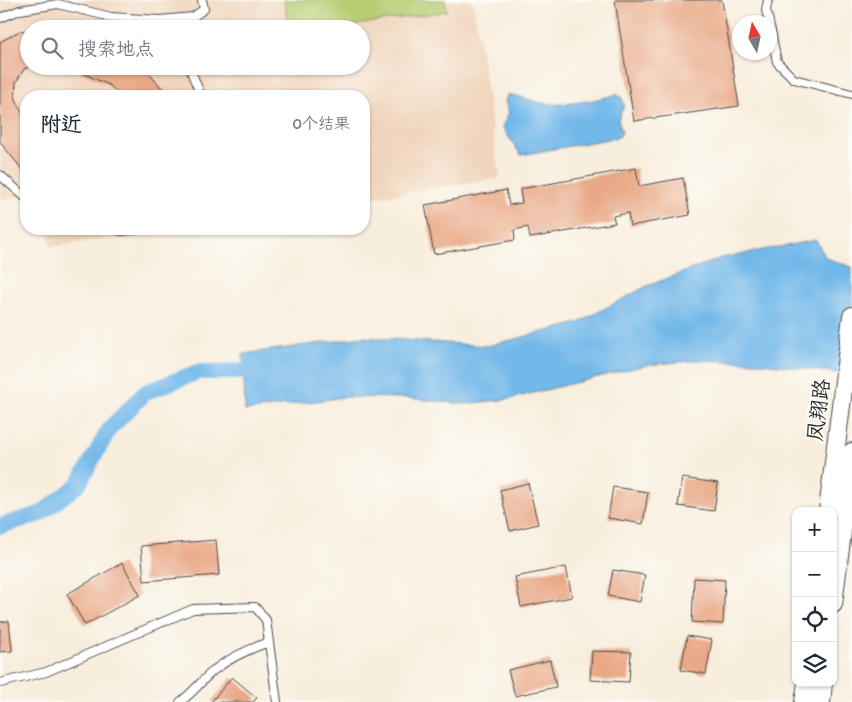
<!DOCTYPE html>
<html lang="zh">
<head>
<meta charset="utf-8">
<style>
  body { margin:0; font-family:Itim,"LXGW WenKai TC",sans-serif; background:#f2f2f3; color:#1f2937 }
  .controls { position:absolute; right:15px; bottom:15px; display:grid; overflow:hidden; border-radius:10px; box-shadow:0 1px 4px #0004 }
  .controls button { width:45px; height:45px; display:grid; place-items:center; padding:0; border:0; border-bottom:1px solid #e0e1e3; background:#fff; color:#1f2937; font:25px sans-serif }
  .compass { position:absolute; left:732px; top:15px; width:45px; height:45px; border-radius:50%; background:#fff; box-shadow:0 1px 4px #0004; rotate:351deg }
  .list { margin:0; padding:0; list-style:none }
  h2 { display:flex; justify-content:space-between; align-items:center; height:65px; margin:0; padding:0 20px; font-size:21px }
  h2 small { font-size:16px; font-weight:400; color:#747a83 }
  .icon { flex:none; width:28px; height:28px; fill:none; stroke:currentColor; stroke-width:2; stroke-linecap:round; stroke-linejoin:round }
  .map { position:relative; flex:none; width:852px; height:702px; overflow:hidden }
  .search { position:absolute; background:#fff; box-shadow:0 1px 4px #0004; left:20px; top:20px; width:350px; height:55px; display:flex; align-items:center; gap:12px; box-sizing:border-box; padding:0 18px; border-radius:28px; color:#747a83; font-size:19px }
  .panel { position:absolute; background:#fff; box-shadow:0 1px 4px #0004; left:20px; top:90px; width:350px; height:145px; border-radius:20px }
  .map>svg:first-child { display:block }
  .built { fill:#f0d5bc; fill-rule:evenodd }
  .garden { fill:#b7cc70; stroke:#717c4e }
  .water { fill:#72b8e9; stroke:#4e728a }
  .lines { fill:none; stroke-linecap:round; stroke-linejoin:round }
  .canal { stroke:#72b8e9; stroke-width:16 }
  .building { fill:#e9a987 }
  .service-casing { stroke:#4a4846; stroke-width:10 }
  .tertiary-casing { stroke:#4a4846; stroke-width:20 }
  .service { stroke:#fff; stroke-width:8 }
  .tertiary { stroke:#fff; stroke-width:18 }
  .labels { text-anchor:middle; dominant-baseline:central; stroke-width:4; stroke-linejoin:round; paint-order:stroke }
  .street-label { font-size:21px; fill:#2b2b2b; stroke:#fdfcf7 }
</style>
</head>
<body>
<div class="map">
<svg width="852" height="702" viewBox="0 0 852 702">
  <rect width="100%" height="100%" fill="#fdfcf7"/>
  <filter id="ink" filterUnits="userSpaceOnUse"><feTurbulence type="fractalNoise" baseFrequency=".02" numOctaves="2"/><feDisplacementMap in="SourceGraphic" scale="10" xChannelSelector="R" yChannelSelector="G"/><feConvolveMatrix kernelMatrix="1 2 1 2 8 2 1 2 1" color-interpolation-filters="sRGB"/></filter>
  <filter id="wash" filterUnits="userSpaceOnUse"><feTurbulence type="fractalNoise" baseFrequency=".0096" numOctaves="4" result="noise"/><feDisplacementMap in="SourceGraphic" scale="20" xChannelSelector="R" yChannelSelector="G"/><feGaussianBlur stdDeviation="1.12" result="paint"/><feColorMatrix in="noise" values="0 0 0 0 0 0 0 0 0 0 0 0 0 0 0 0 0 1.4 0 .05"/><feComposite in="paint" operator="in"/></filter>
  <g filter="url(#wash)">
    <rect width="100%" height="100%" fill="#f8eedd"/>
    <path class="built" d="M 0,0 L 473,0 L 500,178 L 364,199 L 364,96 L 26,96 L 26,196 L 0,200 ZM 29,29 L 361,29 L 361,66 L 29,66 Z
      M 48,229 L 171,229 L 50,247 Z"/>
    <path class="garden" d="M 284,0 L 445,0 L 447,11 L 329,29 L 289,29 Z"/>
    <path class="water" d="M 616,94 L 622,98 L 624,106 L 618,120 L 622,132 L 619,137 L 521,155 L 502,127 L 509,112 L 505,102 L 507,95 C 520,95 530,101 542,103 C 558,107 601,100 616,94 Z
      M 816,240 L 826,258 L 852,267 L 852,375 L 755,362 L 701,360 L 647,365 L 509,399 L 465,404 L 405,398 L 345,397 L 245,411 L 243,354 L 363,337 L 487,346 L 578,323 L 647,286 L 721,258 Z"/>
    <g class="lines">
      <path class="canal" d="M 0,526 L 40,514 L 78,485 L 110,428 L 146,392 L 198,372 L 266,371"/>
    </g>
    <g id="blocks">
      <path class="building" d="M 615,0 L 722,0 L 739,106 L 634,121 Z
        M 29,30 L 29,67 L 24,69 L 16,82 L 15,97 L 26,121 L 26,174 L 0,142 L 0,42 L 20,31 Z
        M 67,66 L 142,66 L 169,96 L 121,96 L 109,85 Z
        M 636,168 L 639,186 L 683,178 L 690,215 L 630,226 L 628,213 L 613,216 L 615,223 L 530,238 L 528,227 L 514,230 L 515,240 L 434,254 L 425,205 L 506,190 L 509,205 L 522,203 L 520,189 Z
        M 682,478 L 718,483 L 714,511 L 678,506 Z
        M 528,483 L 538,524 L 510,531 L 500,490 Z
        M 613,487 L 648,492 L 643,524 L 608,518 Z
        M 216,540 L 219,575 L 144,581 L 141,546 Z
        M 122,563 L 140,595 L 85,625 L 67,594 Z
        M 566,567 L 572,597 L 521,607 L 515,577 Z
        M 613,570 L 645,575 L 640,602 L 608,596 Z
        M 694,578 L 725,580 L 723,624 L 692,622 Z
        M 9,621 L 12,651 L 0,652 L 0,622 Z
        M 687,636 L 712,640 L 706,674 L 681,670 Z
        M 592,651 L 631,652 L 629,682 L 590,680 Z
        M 550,660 L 556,687 L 515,696 L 508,670 Z
        M 232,677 L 257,698 L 253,702 L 211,702 Z"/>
    </g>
  </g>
  <g filter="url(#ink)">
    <use href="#blocks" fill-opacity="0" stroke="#4a4846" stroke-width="1"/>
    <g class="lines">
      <defs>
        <path id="service" d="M 768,0 L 766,10 L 769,22
          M 0,18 L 20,10 L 58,4 L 111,17 L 160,20 L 193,17 L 204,9 L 202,0
          M 173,19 L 177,29
          M 770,26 L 777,62 L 794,79 L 852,94
          M 189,66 L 201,96
          M 0,175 L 26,198
          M 113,229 L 122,231 L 141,229
          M 0,683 L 46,672 L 193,609 L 255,607 L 266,620 L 277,702
          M 180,702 C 193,693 202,680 214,670 C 231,657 249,649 269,642"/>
        <path id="tertiary" d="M 828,511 L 852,316
          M 833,604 L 852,452
          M 804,702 L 807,683
          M 821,702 L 823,683"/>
      </defs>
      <use href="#service" class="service-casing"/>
      <use href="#tertiary" class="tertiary-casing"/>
      <use href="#service" class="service"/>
      <use href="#tertiary" class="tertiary"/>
    </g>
  </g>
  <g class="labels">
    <g class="street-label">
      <text transform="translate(818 410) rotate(-83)">凤翔路</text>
    </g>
  </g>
</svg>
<div class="controls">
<button>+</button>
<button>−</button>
<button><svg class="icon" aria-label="locate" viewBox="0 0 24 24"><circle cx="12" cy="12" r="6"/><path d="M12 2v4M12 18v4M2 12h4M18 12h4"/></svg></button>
<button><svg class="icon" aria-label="layers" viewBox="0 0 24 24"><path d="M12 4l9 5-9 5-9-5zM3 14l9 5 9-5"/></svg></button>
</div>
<svg class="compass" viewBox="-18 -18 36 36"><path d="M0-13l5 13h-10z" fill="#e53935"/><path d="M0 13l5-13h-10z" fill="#747a83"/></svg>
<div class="search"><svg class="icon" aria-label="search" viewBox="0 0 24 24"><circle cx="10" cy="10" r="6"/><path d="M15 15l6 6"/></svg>搜索地点</div>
<section class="panel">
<h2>附近<small>0个结果</small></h2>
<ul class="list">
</ul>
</section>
</div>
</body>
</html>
